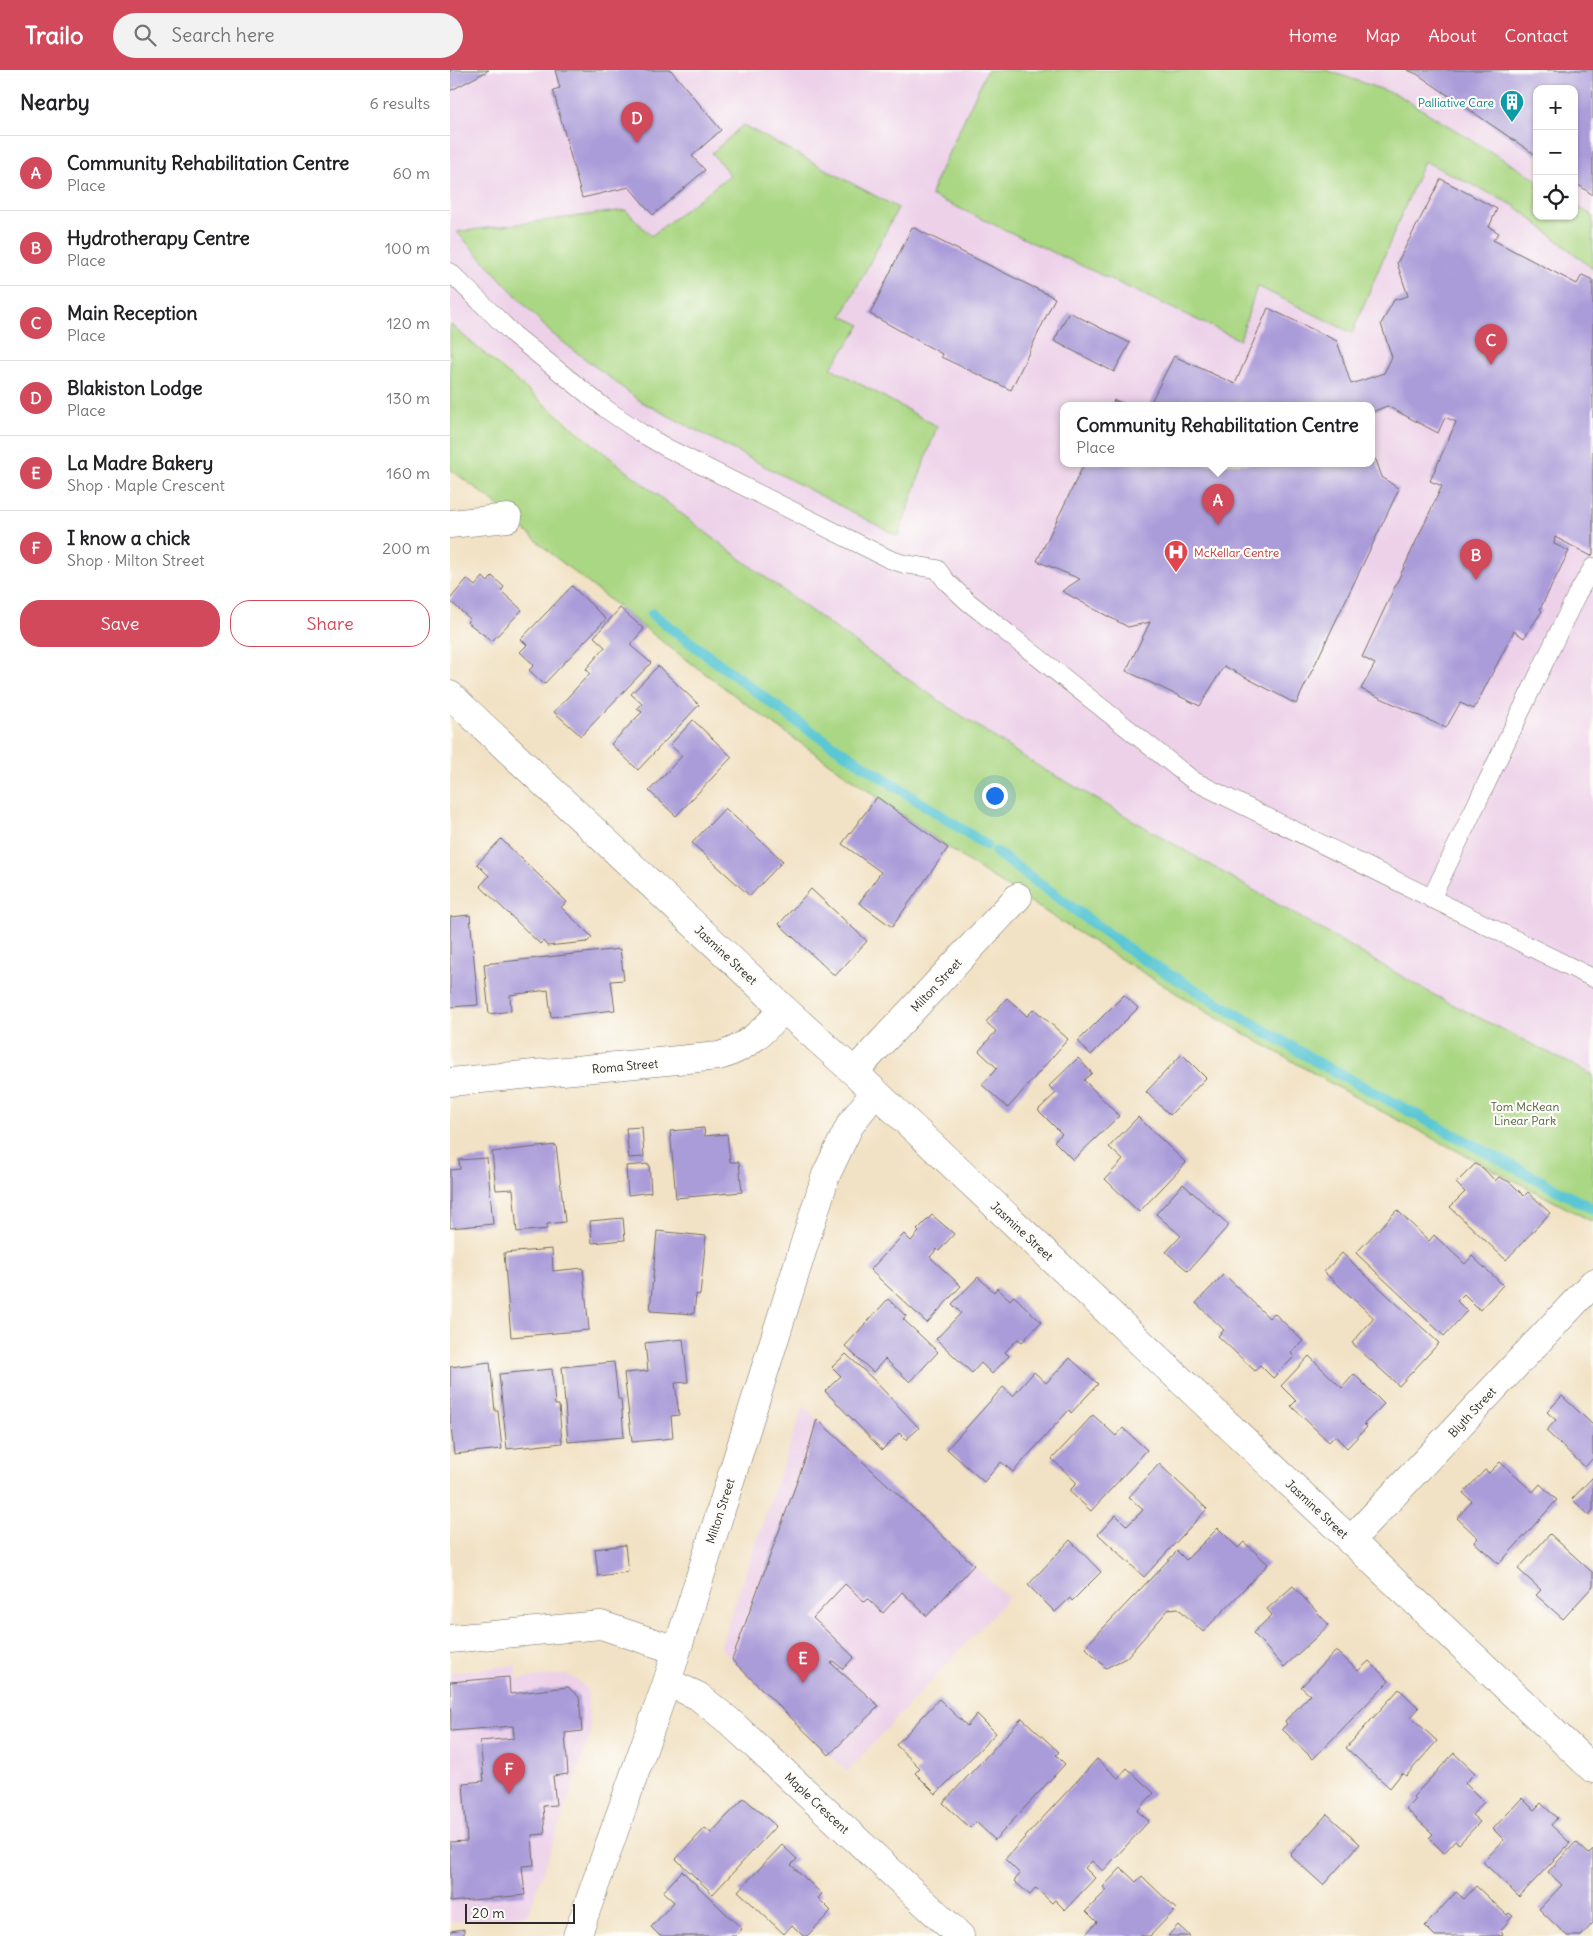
<!DOCTYPE html>
<html lang="en">
<head>
<meta charset="utf-8">
<style>
  body { margin:0; font-family:Delius,sans-serif; background:#f2f2f2; color:#202124 }
  .controls { position:absolute; right:15px; top:15px; display:grid; overflow:hidden; border-radius:10px; box-shadow:0 1px 4px #0004 }
  .controls button { width:45px; height:45px; display:grid; place-items:center; padding:0; border:0; border-bottom:1px solid #e0e0e0; background:#fff; color:#202124; font:25px sans-serif }
  .scale { position:absolute; left:15px; bottom:12px; width:110px; box-sizing:border-box; padding-left:5px; border:2px solid #2b2b2b; border-top:0; font-size:14px; line-height:18px; white-space:nowrap; color:#2b2b2b; -webkit-text-stroke:4px #fdfcf7; paint-order:stroke }
  .you { position:absolute; left:544px; top:725px; width:18px; height:18px; margin:-12px; border:4px solid #fff; border-radius:50%; background:#1a73e8; box-shadow:0 0 0 8px #1a73e833 }
  .badge { display:grid; place-items:center; width:32px; height:32px; border-radius:50%; background:#d1495b; color:#fff; font-size:16px; font-weight:700 }
  .pin { position:absolute; translate:-50% -41px; filter:drop-shadow(0 1px 2px #0008) }
  .pin::after { content:''; position:absolute; top:26px; width:18px; height:15px; background:inherit; clip-path:polygon(0 0,100% 0,50% 100%) }
  .popup { position:absolute; left:610px; top:332px; width:315px; height:65px; box-sizing:border-box; display:grid; place-content:center; border-radius:10px; background:#fff; filter:drop-shadow(0 1px 4px #0005); font-size:16px; white-space:nowrap; color:#757577 }
  .popup b { font-size:19px; color:#202124 }
  .popup::after { content:''; position:absolute; left:50%; top:100%; margin-left:-10px; border:10px solid transparent; border-top-color:#fff }
  .list { margin:0; padding:0; list-style:none }
  h2 { display:flex; justify-content:space-between; align-items:center; height:65px; margin:0; padding:0 20px; font-size:21px }
  h2 small { font-size:16px; font-weight:400; color:#757577 }
  .list li { display:grid; grid-template-columns:32px 1fr auto; gap:15px; align-items:center; box-sizing:border-box; height:75px; padding:0 20px; border-top:1px solid #e0e0e0 }
  .list b { display:block; font-size:19px; white-space:nowrap }
  .list p { margin:0; font-size:16px; white-space:nowrap; color:#757577 }
  .list em { font-size:16px; font-style:normal; color:#757577 }
  .actions { display:flex; gap:10px; padding:15px 20px }
  .actions a { flex:1; padding:11px 0; border:1px solid #d1495b; border-radius:20px; text-align:center; font-size:18px; color:#d1495b }
  .actions .main { background:#d1495b; color:#fff }
  .icon { flex:none; width:28px; height:28px; fill:none; stroke:currentColor; stroke-width:2; stroke-linecap:round; stroke-linejoin:round }
  .map { position:relative; flex:none; width:1143px; height:1866px; overflow:hidden }
  header { display:flex; align-items:center; gap:30px; box-sizing:border-box; height:70px; padding:0 25px; background:#d1495b; color:#fff }
  header strong { font-size:24px }
  nav { display:flex; gap:28px; margin-inline-start:auto; font-size:18px }
  .search { width:350px; height:45px; background:#f2f2f2; display:flex; align-items:center; gap:12px; box-sizing:border-box; padding:0 18px; border-radius:28px; color:#757577; font-size:19px }
  main { display:flex }
  aside { flex:1; background:#fff }
  .map>svg:first-child { display:block }
  .built { fill:#edd1e9; fill-rule:evenodd }
  .green { fill:#aad783; stroke:#6a8157 }
  .lines { fill:none; stroke-linecap:round; stroke-linejoin:round }
  .stream { stroke:#5bc7d4; stroke-width:11 }
  .building { fill:#aa9bd9 }
  .service-casing { stroke:#716b61; stroke-width:19 }
  .minor-casing { stroke:#716b61; stroke-width:29 }
  .tertiary-casing { stroke:#716b61; stroke-width:29 }
  .service { stroke:#fff; stroke-width:18 }
  .minor { stroke:#fff; stroke-width:28 }
  .tertiary { stroke:#fff; stroke-width:28 }
  .labels { text-anchor:middle; dominant-baseline:central; stroke-width:4.5; stroke-linejoin:round; paint-order:stroke }
  .culture-label { font-size:12px; fill:#0d838f; stroke:#fdfcf7; text-anchor:end }
  .health-label { font-size:12px; fill:#be3a42; stroke:#fdfcf7; text-anchor:start }
  .street-label { font-size:12px; fill:#2b2b2b; stroke:#fdfcf7 }
  .park-label { font-size:12px; fill:#515f45; stroke:#fdfcf7 }
</style>
</head>
<body>
<header>
<strong>Trailo</strong>
<div class="search"><svg class="icon" aria-label="search" viewBox="0 0 24 24"><circle cx="10" cy="10" r="6"/><path d="M15 15l6 6"/></svg>Search here</div>
<nav><a>Home</a><a>Map</a><a>About</a><a>Contact</a></nav>
</header>
<main>
<aside>
<h2>Nearby<small>6 results</small></h2>
<ul class="list">
<li><span class="badge">A</span><div><b>Community Rehabilitation Centre</b><p>Place</p></div><em>60 m</em></li>
<li><span class="badge">B</span><div><b>Hydrotherapy Centre</b><p>Place</p></div><em>100 m</em></li>
<li><span class="badge">C</span><div><b>Main Reception</b><p>Place</p></div><em>120 m</em></li>
<li><span class="badge">D</span><div><b>Blakiston Lodge</b><p>Place</p></div><em>130 m</em></li>
<li><span class="badge">E</span><div><b>La Madre Bakery</b><p>Shop · Maple Crescent</p></div><em>160 m</em></li>
<li><span class="badge">F</span><div><b>I know a chick</b><p>Shop · Milton Street</p></div><em>200 m</em></li>
</ul>
<div class="actions"><a class="main">Save</a><a>Share</a></div>
</aside>
<div class="map">
<svg width="1143" height="1866" viewBox="0 0 1143 1866">
  <rect width="100%" height="100%" fill="#fdfcf7"/>
  <filter id="ink" filterUnits="userSpaceOnUse"><feTurbulence type="fractalNoise" baseFrequency=".02" numOctaves="2"/><feDisplacementMap in="SourceGraphic" scale="10" xChannelSelector="R" yChannelSelector="G"/><feConvolveMatrix kernelMatrix="1 2 1 2 8 2 1 2 1" color-interpolation-filters="sRGB"/></filter>
  <filter id="wash" filterUnits="userSpaceOnUse"><feTurbulence type="fractalNoise" baseFrequency=".0096" numOctaves="4" result="noise"/><feDisplacementMap in="SourceGraphic" scale="20" xChannelSelector="R" yChannelSelector="G"/><feGaussianBlur stdDeviation="1.12" result="paint"/><feColorMatrix in="noise" values="0 0 0 0 0 0 0 0 0 0 0 0 0 0 0 0 0 1.4 0 .05"/><feComposite in="paint" operator="in"/></filter>
  <g filter="url(#wash)">
    <rect width="100%" height="100%" fill="#f2e2c5"/>
    <path class="built" d="M 0,0 L 1143,0 L 1143,1005 L 984,925 L 617,712 L 586,696 L 480,625 L 353,536 L 266,471 L 218,434 L 0,254 ZM 1087,19 L 1124,19 L 1124,146 L 1087,146 ZM 614,336 L 922,336 L 922,394 L 614,394 Z
      M 353,1336 L 558,1528 L 397,1702 L 270,1577 Z
      M 65,1595 L 67,1609 L 117,1604 L 137,1618 L 141,1663 L 78,1845 L 0,1852 L 0,1603 Z"/>
    <path class="green" d="M 537,0 L 876,0 L 948,25 L 1087,110 L 1087,146 L 1124,146 L 1124,134 L 1143,146 L 1143,199 L 1065,136 L 974,91 L 902,263 L 807,216 L 790,270 L 481,125 L 486,110 Z
      M 293,55 L 448,138 L 392,246 L 411,255 L 381,298 L 487,356 L 448,466 L 190,331 L 100,262 L 7,162 L 176,140 L 201,166 L 280,105 L 262,83 Z
      M 0,254 C 133,370 273,479 417,581 C 455,607 493,634 532,659 C 560,678 587,697 617,712 L 984,925 L 1143,1005 L 1143,1152 L 910,1030 L 760,944 L 619,857 L 519,792 L 311,645 L 214,573 L 104,486 L 39,428 L 0,399 Z"/>
    <g class="lines">
      <path class="stream" d="M 202,544 L 350,654 L 536,775
        M 546,782 L 688,886 L 869,993 L 1143,1139"/>
    </g>
    <g id="blocks">
      <path class="building" d="M 0,0 L 39,0 L 0,21 Z
        M 105,0 L 221,0 L 271,60 L 242,86 L 255,100 L 203,145 L 179,117 L 132,128 L 103,20 L 110,18 Z
        M 957,0 L 1143,0 L 1143,125 L 1124,112 L 1124,19 L 1087,19 L 1087,86 L 967,4 Z
        M 991,109 L 1047,139 L 1039,157 L 1049,163 L 1043,170 L 1127,214 L 1132,205 L 1143,210 L 1143,484 L 1141,486 L 1105,467 L 1104,474 L 1119,481 L 1090,539 L 1092,541 L 1074,568 L 1064,561 L 1024,639 L 1010,633 L 996,658 L 911,619 L 925,594 L 912,587 L 992,416 L 980,411 L 1006,352 L 995,347 L 988,363 L 937,336 L 922,342 L 922,336 L 699,336 L 724,286 L 785,314 L 818,238 L 887,271 L 901,314 L 934,303 L 942,287 L 931,254 L 944,230 L 958,226 L 947,193 Z
        M 462,157 L 605,228 L 561,320 L 491,287 L 492,284 L 420,244 Z
        M 619,242 L 680,273 L 664,302 L 604,271 Z
        M 664,330 L 679,336 L 662,336 Z
        M 922,387 L 926,390 L 932,407 L 949,419 L 846,634 L 774,596 L 750,636 L 676,601 L 700,552 L 678,557 L 644,539 L 612,521 L 630,509 L 587,491 L 634,394 L 922,394 Z
        M 42,506 L 54,517 L 51,521 L 72,540 L 42,571 L 17,552 L 20,549 L 0,531 L 0,529 L 17,509 L 25,516 L 33,507 L 38,512 Z
        M 122,516 L 156,549 L 94,614 L 79,600 L 84,595 L 70,582 L 77,575 L 71,569 Z
        M 170,538 L 194,559 L 180,575 L 201,593 L 131,666 L 104,642 L 140,603 L 136,599 L 155,577 L 144,567 Z
        M 208,596 L 249,635 L 188,700 L 161,674 L 192,642 L 187,639 L 192,634 L 181,624 Z
        M 243,650 L 282,687 L 226,746 L 199,721 L 232,686 L 220,675 Z
        M 427,727 L 498,778 L 442,857 L 409,833 L 431,802 L 392,774 Z
        M 275,738 L 333,791 L 300,826 L 242,773 Z
        M 51,769 L 117,832 L 111,837 L 142,867 L 137,872 L 97,876 L 93,871 L 90,874 L 30,816 L 39,806 L 27,794 Z
        M 361,819 L 417,871 L 385,906 L 329,854 Z
        M 20,845 L 28,935 L 0,937 L 0,847 Z
        M 170,879 L 174,910 L 161,911 L 165,940 L 101,947 L 98,920 L 60,925 L 61,941 L 39,944 L 34,894 Z
        M 674,925 L 688,938 L 641,985 L 628,971 Z
        M 557,928 L 577,946 L 584,939 L 618,969 L 558,1038 L 532,1015 L 547,998 L 529,981 L 546,961 L 536,952 Z
        M 732,984 L 756,1008 L 720,1045 L 696,1022 Z
        M 628,988 L 642,1003 L 634,1010 L 669,1046 L 623,1090 L 604,1071 L 612,1064 L 588,1040 L 606,1023 L 599,1016 Z
        M 688,1047 L 736,1093 L 689,1142 L 655,1109 L 673,1090 L 659,1077 Z
        M 192,1057 L 194,1087 L 179,1088 L 176,1058 Z
        M 254,1058 L 255,1066 L 277,1064 L 280,1092 L 289,1092 L 292,1122 L 226,1128 L 220,1061 Z
        M 106,1075 L 115,1152 L 97,1154 L 97,1159 L 67,1162 L 63,1119 L 46,1120 L 42,1082 Z
        M 37,1088 L 43,1154 L 0,1158 L 0,1100 L 10,1099 L 9,1090 Z
        M 199,1094 L 201,1122 L 178,1125 L 176,1096 Z
        M 1025,1094 L 1033,1098 L 1045,1111 L 1049,1107 L 1060,1112 L 1074,1126 L 1078,1122 L 1100,1143 L 1056,1190 L 1000,1137 L 1015,1122 L 1006,1113 Z
        M 733,1114 L 779,1155 L 738,1201 L 716,1182 L 731,1166 L 706,1144 Z
        M 947,1140 L 979,1171 L 984,1165 L 1015,1194 L 1022,1186 L 1053,1215 L 1030,1240 L 1014,1224 L 1007,1231 L 1017,1241 L 994,1266 L 906,1183 Z
        M 482,1145 L 504,1164 L 489,1181 L 487,1179 L 480,1187 L 511,1216 L 477,1253 L 420,1200 L 454,1164 L 461,1171 L 469,1162 L 467,1160 Z
        M 173,1148 L 175,1170 L 142,1173 L 140,1151 Z
        M 207,1161 L 256,1166 L 250,1225 L 246,1224 L 244,1244 L 200,1241 Z
        M 102,1179 L 103,1201 L 133,1198 L 139,1260 L 61,1267 L 54,1183 Z
        M 892,1183 L 989,1273 L 949,1316 L 902,1273 L 924,1248 L 874,1202 Z
        M 774,1204 L 819,1248 L 824,1243 L 853,1271 L 841,1283 L 844,1287 L 823,1308 L 810,1295 L 805,1301 L 768,1266 L 774,1260 L 746,1233 Z
        M 528,1207 L 544,1222 L 547,1218 L 560,1230 L 564,1226 L 591,1252 L 572,1272 L 568,1269 L 555,1282 L 559,1286 L 542,1304 L 531,1293 L 522,1303 L 486,1269 L 511,1243 L 502,1234 Z
        M 438,1229 L 456,1246 L 453,1249 L 488,1282 L 460,1312 L 435,1289 L 423,1302 L 395,1276 Z
        M 233,1269 L 238,1312 L 225,1313 L 229,1345 L 221,1346 L 223,1368 L 182,1372 L 174,1303 L 198,1301 L 195,1273 Z
        M 396,1284 L 422,1308 L 469,1358 L 456,1370 L 449,1363 L 432,1380 L 375,1321 L 391,1306 L 382,1297 Z
        M 859,1286 L 892,1318 L 904,1304 L 934,1334 L 914,1354 L 917,1357 L 897,1378 L 885,1366 L 879,1372 L 841,1336 L 846,1331 L 831,1316 Z
        M 620,1288 L 648,1314 L 621,1343 L 619,1340 L 563,1402 L 551,1392 L 534,1412 L 497,1379 L 553,1317 L 563,1326 L 584,1302 L 596,1313 Z
        M 40,1292 L 45,1341 L 48,1341 L 52,1379 L 4,1384 L 0,1348 L 0,1297 Z
        M 164,1292 L 168,1329 L 171,1329 L 174,1367 L 118,1372 L 112,1297 Z
        M 102,1299 L 105,1335 L 109,1335 L 112,1373 L 57,1379 L 49,1304 Z
        M 1112,1326 L 1143,1355 L 1143,1388 L 1135,1397 L 1096,1361 L 1106,1350 L 1097,1342 Z
        M 643,1345 L 666,1366 L 673,1358 L 697,1380 L 641,1441 L 619,1421 L 627,1413 L 602,1389 Z
        M 367,1349 L 524,1495 L 477,1546 L 452,1522 L 433,1543 L 418,1529 L 415,1532 L 395,1514 L 363,1548 L 404,1587 L 393,1599 L 383,1591 L 381,1593 L 429,1636 L 379,1685 L 282,1590 L 357,1384 Z
        M 1050,1392 L 1083,1422 L 1090,1414 L 1107,1430 L 1049,1494 L 1024,1472 L 1028,1468 L 1007,1448 L 1022,1431 L 1013,1423 L 1035,1400 L 1039,1403 Z
        M 709,1394 L 757,1439 L 694,1507 L 648,1464 L 666,1445 L 677,1456 L 693,1440 L 679,1427 Z
        M 1143,1407 L 1143,1440 L 1139,1445 L 1122,1429 Z
        M 768,1458 L 788,1478 L 794,1472 L 818,1494 L 753,1562 L 728,1538 L 719,1539 L 676,1588 L 656,1598 L 635,1577 L 727,1481 L 736,1490 Z
        M 1100,1464 L 1143,1503 L 1143,1516 L 1113,1549 L 1086,1525 L 1091,1520 L 1068,1499 Z
        M 620,1470 L 651,1502 L 622,1531 L 620,1528 L 605,1542 L 578,1515 Z
        M 175,1475 L 178,1502 L 148,1506 L 145,1479 Z
        M 843,1516 L 879,1555 L 834,1597 L 803,1563 L 822,1545 L 817,1539 Z
        M 886,1580 L 908,1601 L 919,1591 L 939,1611 L 863,1689 L 832,1659 L 837,1654 L 835,1651 L 860,1625 L 851,1617 Z
        M 59,1607 L 60,1624 L 118,1617 L 129,1627 L 132,1661 L 115,1663 L 118,1704 L 103,1706 L 106,1735 L 93,1736 L 95,1764 L 82,1765 L 84,1795 L 72,1796 L 75,1825 L 0,1832 L 0,1772 L 17,1771 L 13,1713 L 34,1711 L 30,1671 L 64,1668 L 63,1656 L 1,1661 L 0,1612 Z
        M 949,1619 L 969,1638 L 961,1647 L 987,1671 L 956,1706 L 952,1703 L 940,1718 L 896,1678 Z
        M 489,1629 L 517,1656 L 527,1644 L 546,1663 L 486,1724 L 465,1703 L 470,1698 L 446,1675 Z
        M 572,1648 L 609,1682 L 606,1685 L 615,1694 L 545,1770 L 526,1752 L 520,1758 L 493,1733 Z
        M 1004,1683 L 1025,1703 L 1015,1713 L 1034,1732 L 1022,1745 L 1030,1752 L 1009,1774 L 1005,1771 L 994,1783 L 979,1768 L 983,1764 L 956,1739 L 965,1729 L 963,1727 Z
        M 647,1689 L 668,1708 L 677,1698 L 704,1723 L 687,1741 L 699,1751 L 653,1801 L 642,1791 L 635,1798 L 645,1808 L 615,1840 L 605,1830 L 602,1833 L 586,1818 L 580,1825 L 564,1811 L 570,1804 L 555,1789 Z
        M 294,1728 L 326,1756 L 263,1824 L 226,1789 L 255,1758 L 261,1763 Z
        M 1072,1728 L 1084,1740 L 1091,1733 L 1107,1748 L 1101,1755 L 1120,1773 L 1069,1827 L 1033,1792 L 1054,1770 L 1043,1759 Z
        M 877,1744 L 910,1774 L 873,1815 L 840,1785 Z
        M 1126,1772 L 1139,1784 L 1143,1780 L 1143,1853 L 1131,1866 L 1117,1866 L 1089,1839 L 1112,1815 L 1098,1802 Z
        M 332,1775 L 347,1789 L 341,1795 L 372,1824 L 368,1828 L 381,1841 L 357,1866 L 353,1866 L 342,1855 L 334,1864 L 288,1821 Z
        M 671,1798 L 686,1812 L 692,1806 L 726,1839 L 700,1866 L 639,1866 L 636,1864 L 647,1852 L 636,1841 L 657,1820 L 653,1817 Z
        M 232,1801 L 292,1859 L 286,1866 L 210,1866 L 201,1857 L 224,1832 L 213,1822 Z
        M 1026,1816 L 1057,1845 L 1059,1843 L 1063,1846 L 1050,1861 L 1053,1864 L 1052,1866 L 985,1866 L 975,1856 L 1006,1822 L 1014,1829 Z
        M 728,1855 L 740,1866 L 718,1866 Z
        M 14,1859 L 14,1866 L 0,1866 L 0,1861 Z"/>
    </g>
  </g>
  <g filter="url(#ink)">
    <use href="#blocks" fill-opacity="0" stroke="#716b61" stroke-width="1"/>
    <g class="lines">
      <defs>
        <path id="service" d="M 0,202 L 64,265 L 156,339 L 191,363 L 217,378 L 439,489 L 454,494 L 487,499 L 496,511 L 517,531 L 744,711 L 1143,908
          M 981,829 L 1127,524 L 1143,497"/>
        <path id="minor" d="M 0,454 L 58,448
          M 404,1002 L 568,827
          M 0,1012 L 269,986 C 296,979 315,959 334,939
          M 900,1471 L 1143,1213
          M 0,1569 L 151,1555 L 226,1580
          M 217,1612 L 248,1626 L 279,1651 L 510,1866
          M 127,1866 L 217,1612 L 376,1105 L 400,1055 L 425,1022"/>
        <path id="tertiary" d="M 0,625 L 334,939 L 404,1002 L 1143,1699"/>
      </defs>
      <use href="#service" class="service-casing"/>
      <use href="#minor" class="minor-casing"/>
      <use href="#tertiary" class="tertiary-casing"/>
      <use href="#service" class="service"/>
      <use href="#minor" class="minor"/>
      <use href="#tertiary" class="tertiary"/>
    </g>
  </g>
  <defs>
    <symbol id="building-pin" viewBox="-11 -11 22 30"><path d="M0 17L-7.5 6A9.5 9.5 0 1 1 7.5 6Z" fill="#0f9aa8" stroke="#fdfcf7"/><path d="M-4-6H4V6H1V3H-1V6H-4ZM-2.5-4.3h1.7v1.8h-1.7ZM.8-4.3h1.7v1.8H.8ZM-2.5-1h1.7V.8h-1.7ZM.8-1h1.7V.8H.8Z" fill="#fff"/></symbol>
    <symbol id="hospital-pin" viewBox="-11 -11 22 30"><path d="M0 17L-7.5 6A9.5 9.5 0 1 1 7.5 6Z" fill="#e0444e" stroke="#fdfcf7"/><path d="M-5-5h3v3.5h4V-5h3V5h-3V1.5h-4V5h-3Z" fill="#fff"/></symbol>
  </defs>
  <g fill-rule="evenodd">
    <use href="#building-pin" x="1048" y="18" width="28" height="38"/>
    <use href="#hospital-pin" x="712" y="468" width="28" height="38"/>
  </g>
  <g class="labels">
    <g class="culture-label">
      <text x="1044" y="32">Palliative Care</text>
    </g>
    <g class="health-label">
      <text x="744" y="482">McKellar Centre</text>
    </g>
    <g class="street-label">
      <text transform="translate(276 885) rotate(43)">Jasmine Street</text>
      <text transform="translate(486 915) rotate(-47)">Milton Street</text>
      <text transform="translate(175 996) rotate(-5)">Roma Street</text>
      <text transform="translate(572 1161) rotate(43)">Jasmine Street</text>
      <text transform="translate(1022 1342) rotate(-47)">Blyth Street</text>
      <text transform="translate(867 1439) rotate(43)">Jasmine Street</text>
      <text transform="translate(270 1441) rotate(-72)">Milton Street</text>
      <text transform="translate(367 1733) rotate(43)">Maple Crescent</text>
    </g>
    <g class="park-label">
      <text x="1075" y="1036">Tom McKean<tspan x="1075" dy="14">Linear Park</tspan></text>
    </g>
  </g>
</svg>
<div class="controls">
<button>+</button>
<button>−</button>
<button><svg class="icon" aria-label="locate" viewBox="0 0 24 24"><circle cx="12" cy="12" r="6"/><path d="M12 2v4M12 18v4M2 12h4M18 12h4"/></svg></button>
</div>
<div class="scale">20 m</div>
<div class="you"></div>
<div class="pin badge" style="left:768px;top:455px">A</div>
<div class="popup"><b>Community Rehabilitation Centre</b>Place</div>
<div class="pin badge" style="left:1026px;top:510px">B</div>
<div class="pin badge" style="left:1041px;top:295px">C</div>
<div class="pin badge" style="left:187px;top:73px">D</div>
<div class="pin badge" style="left:353px;top:1613px">E</div>
<div class="pin badge" style="left:59px;top:1724px">F</div>
</div>
</main>
</body>
</html>
